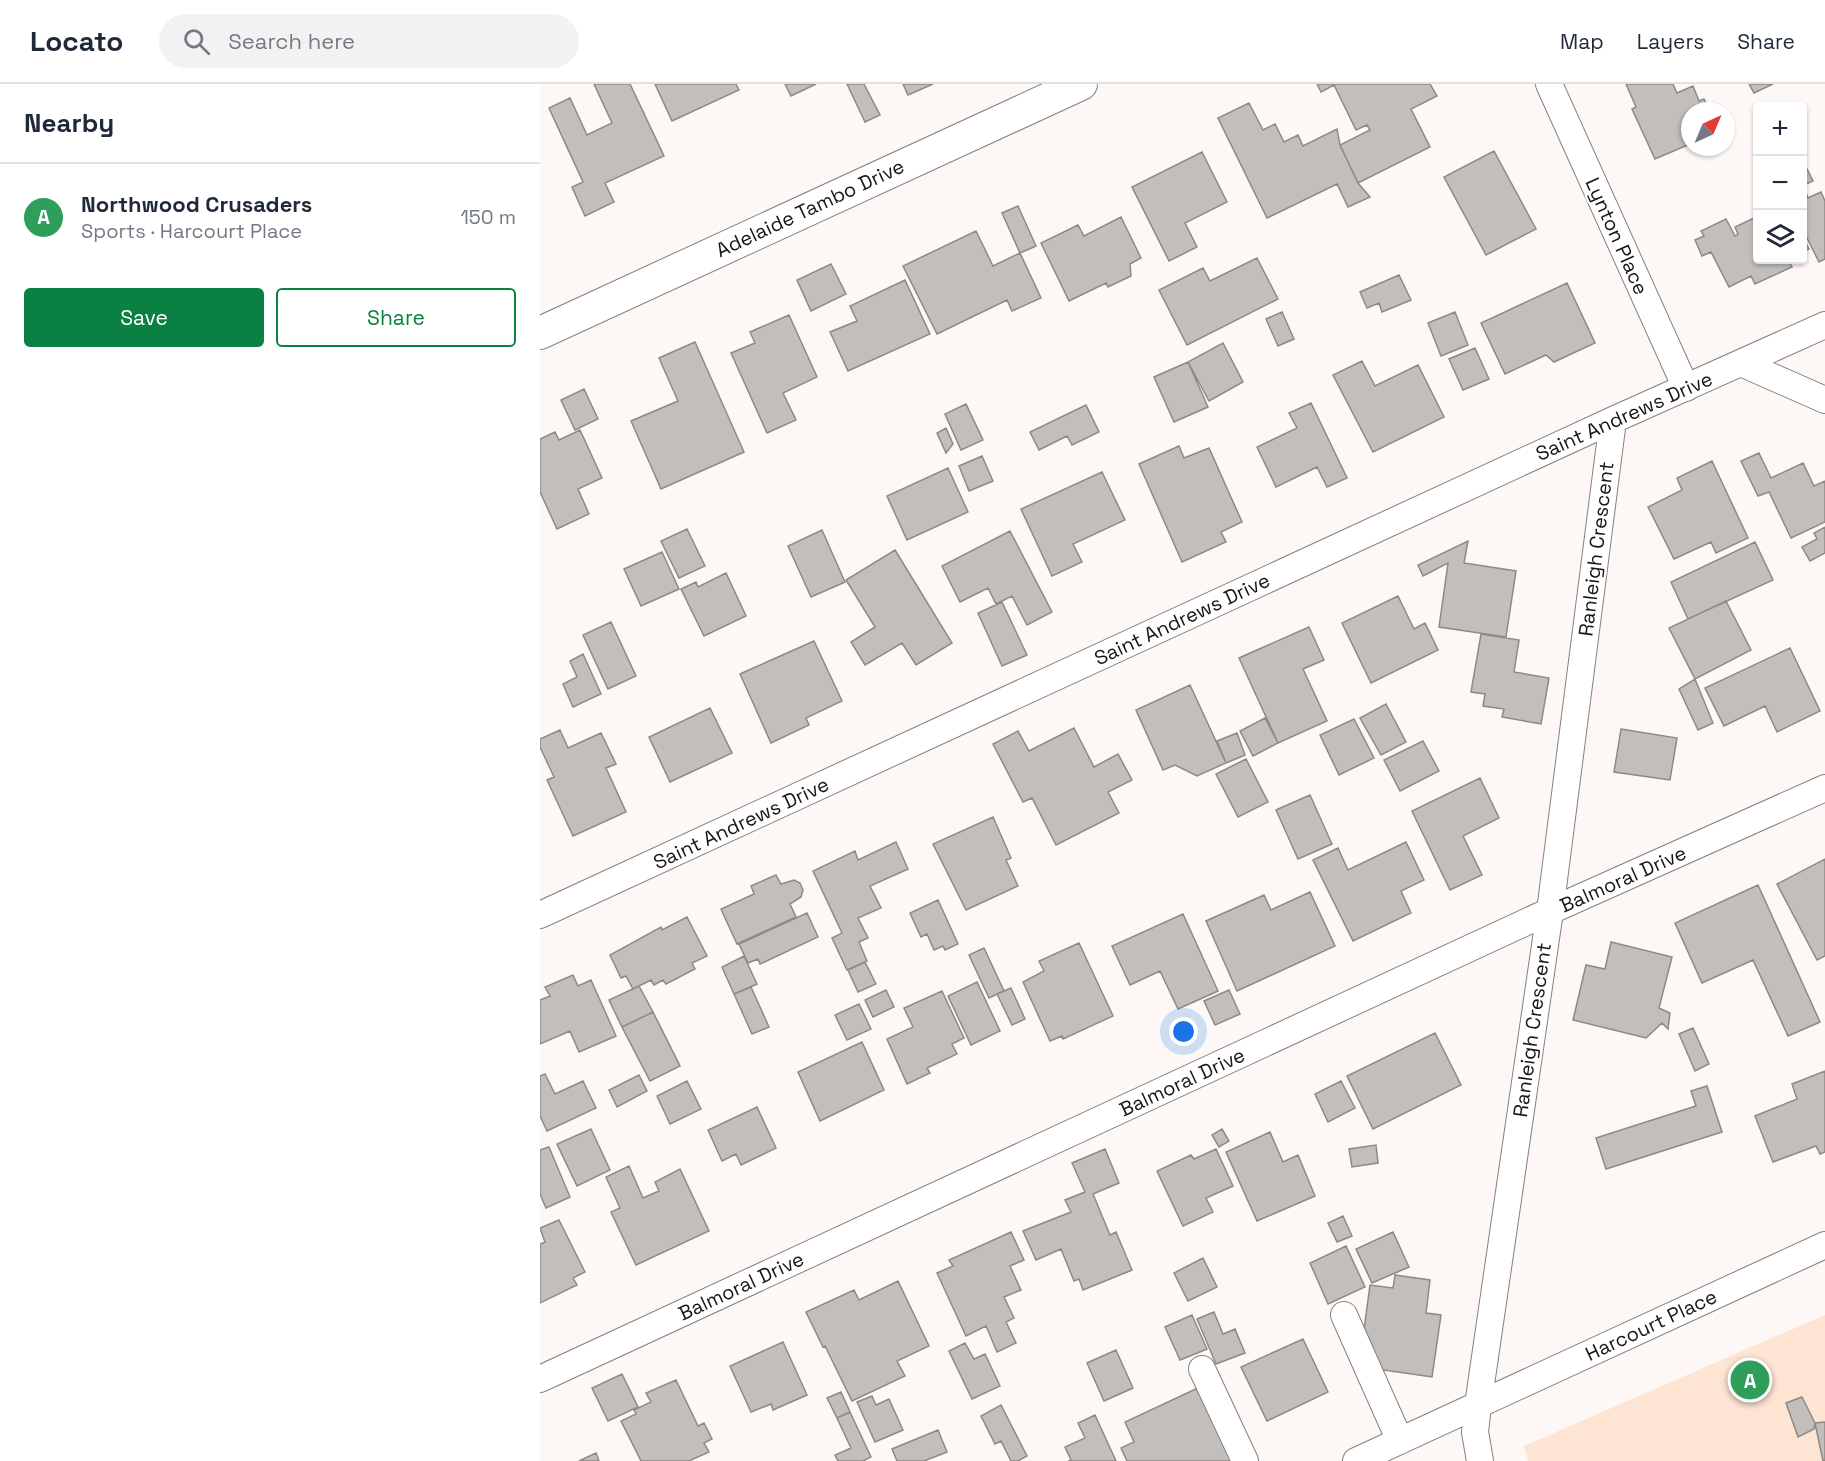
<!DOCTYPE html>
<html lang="en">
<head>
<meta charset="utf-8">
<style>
  body { margin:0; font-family:"Space Grotesk",sans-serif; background:#f2f2f3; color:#1f2937 }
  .controls { position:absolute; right:18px; top:18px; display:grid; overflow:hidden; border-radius:6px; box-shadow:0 2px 4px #0004 }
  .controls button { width:54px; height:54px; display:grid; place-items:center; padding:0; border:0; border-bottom:2px solid #e0e1e3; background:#fff; color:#1f2937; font:30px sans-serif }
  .compass { position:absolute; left:1141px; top:18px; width:54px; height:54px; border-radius:50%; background:#fff; box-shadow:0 2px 4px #0004; rotate:44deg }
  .you { position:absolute; left:644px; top:948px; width:21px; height:21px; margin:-15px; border:4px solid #fff; border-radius:50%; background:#1a73e8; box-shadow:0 0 0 9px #1a73e833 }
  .badge { display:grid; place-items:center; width:39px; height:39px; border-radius:50%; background:#0b8043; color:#fff; font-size:20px; font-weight:700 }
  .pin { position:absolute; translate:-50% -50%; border:3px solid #fff; box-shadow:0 2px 6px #0006 }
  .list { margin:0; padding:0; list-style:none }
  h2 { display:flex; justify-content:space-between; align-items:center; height:78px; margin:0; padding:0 24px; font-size:26px }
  h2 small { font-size:20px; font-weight:400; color:#747a83 }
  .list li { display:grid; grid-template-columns:39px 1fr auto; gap:18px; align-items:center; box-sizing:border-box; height:108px; padding:0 24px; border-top:2px solid #e0e1e3 }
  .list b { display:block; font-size:22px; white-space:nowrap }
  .list p { margin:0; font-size:20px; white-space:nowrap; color:#747a83 }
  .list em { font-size:20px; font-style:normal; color:#747a83 }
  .actions { display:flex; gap:12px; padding:18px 24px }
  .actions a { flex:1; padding:14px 0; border:2px solid #0b8043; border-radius:6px; text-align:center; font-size:21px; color:#0b8043 }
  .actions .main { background:#0b8043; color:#fff }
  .icon { flex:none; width:33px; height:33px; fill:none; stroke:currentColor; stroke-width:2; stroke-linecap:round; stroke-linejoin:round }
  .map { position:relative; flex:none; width:1285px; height:1377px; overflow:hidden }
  header { display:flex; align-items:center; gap:36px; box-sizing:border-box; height:84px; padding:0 30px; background:#fff; border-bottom:2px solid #e0e1e3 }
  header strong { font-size:28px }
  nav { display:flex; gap:33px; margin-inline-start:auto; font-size:21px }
  .search { width:420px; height:54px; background:#f2f2f3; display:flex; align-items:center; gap:15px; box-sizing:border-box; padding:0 21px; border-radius:33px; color:#747a83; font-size:22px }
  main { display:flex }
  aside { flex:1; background:#fff }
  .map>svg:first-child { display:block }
  .green { fill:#fee5d3 }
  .building { fill:#c2bebb; stroke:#8d8986; stroke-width:1.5 }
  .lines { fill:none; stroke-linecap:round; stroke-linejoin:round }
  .minor-casing { stroke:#84807d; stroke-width:28 }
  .tertiary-casing { stroke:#84807d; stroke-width:34 }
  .minor { stroke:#fff; stroke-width:26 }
  .tertiary { stroke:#fff; stroke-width:32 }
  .labels { text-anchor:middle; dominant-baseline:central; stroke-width:4.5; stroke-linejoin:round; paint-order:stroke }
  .street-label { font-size:20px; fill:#181615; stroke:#fff }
</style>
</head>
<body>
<header>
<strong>Locato</strong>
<div class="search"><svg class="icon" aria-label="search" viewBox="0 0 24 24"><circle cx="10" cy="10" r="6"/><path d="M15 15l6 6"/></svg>Search here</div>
<nav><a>Map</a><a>Layers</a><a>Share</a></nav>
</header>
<main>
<aside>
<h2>Nearby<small></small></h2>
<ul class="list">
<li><span class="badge" style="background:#2e9e5b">A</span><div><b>Northwood Crusaders</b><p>Sports · Harcourt Place</p></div><em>150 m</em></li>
</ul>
<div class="actions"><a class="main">Save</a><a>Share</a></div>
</aside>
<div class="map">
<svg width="1285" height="1377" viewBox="0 0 1285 1377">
  <rect width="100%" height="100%" fill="#fdf8f5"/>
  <path class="green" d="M 1285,1231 L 1285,1377 L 988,1377 L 984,1362 Z"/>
  <path class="building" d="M 54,0 L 90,0 L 124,72 L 65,99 L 74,118 L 45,132 L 32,103 L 43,98 L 9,24 L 30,14 L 47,51 L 72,39 Z
    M 115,0 L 196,0 L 199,6 L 132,37 Z
    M 245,0 L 276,0 L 251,12 Z
    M 307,0 L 324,0 L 340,31 L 325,38 Z
    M 363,0 L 393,0 L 368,11 Z
    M 777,0 L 890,0 L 897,12 L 871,25 L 890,63 L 818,99 L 800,61 L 830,46 L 827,41 L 816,46 L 794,1 L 781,8 Z
    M 1086,0 L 1133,0 L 1137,9 L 1153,2 L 1159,17 L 1164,15 L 1170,27 L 1150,27 L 1150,60 L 1115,75 L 1092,25 L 1096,23 Z
    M 1209,0 L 1233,0 L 1214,9 Z
    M 709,19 L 723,46 L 735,40 L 744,58 L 758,51 L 763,62 L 797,45 L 800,61 L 818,99 L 830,113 L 808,123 L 797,100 L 727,134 L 678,34 Z
    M 954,67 L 996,145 L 946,171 L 904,93 Z
    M 662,68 L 687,118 L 645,139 L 657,163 L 629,177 L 592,103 Z
    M 1262,75 L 1273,97 L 1262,102 Z
    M 1281,108 L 1285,117 L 1285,175 L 1279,178 L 1262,144 L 1262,111 L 1266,109 L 1268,114 Z
    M 478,122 L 496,162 L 480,169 L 462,129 Z
    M 581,133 L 601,174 L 590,180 L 591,192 L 568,203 L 566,199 L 529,217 L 501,159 L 538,141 L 544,152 Z
    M 1216,133 L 1218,137 L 1218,176 L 1248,176 L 1252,183 L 1215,200 L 1211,192 L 1189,203 L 1171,168 L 1162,172 L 1155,156 L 1164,152 L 1161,147 L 1186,135 L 1195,152 L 1198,150 L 1195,143 Z
    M 436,147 L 453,182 L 480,169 L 501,214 L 472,227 L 467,216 L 397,250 L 363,182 Z
    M 1262,151 L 1269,165 L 1262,168 Z
    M 717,174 L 738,215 L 647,261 L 619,206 L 663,184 L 670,197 Z
    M 291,180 L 306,210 L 271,227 L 257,196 Z
    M 859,191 L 871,216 L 842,228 L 839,219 L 827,224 L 820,208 Z
    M 365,196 L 390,250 L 308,287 L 290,248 L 317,237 L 310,222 Z
    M 1027,199 L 1055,259 L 1014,278 L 1006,271 L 965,290 L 941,239 Z
    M 742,228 L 754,255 L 738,262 L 726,235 Z
    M 915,228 L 928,261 L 901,272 L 888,239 Z
    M 249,231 L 277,293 L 243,309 L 256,336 L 227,349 L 191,269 L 215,259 L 210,248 Z
    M 155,258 L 204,368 L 121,405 L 91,337 L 138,317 L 119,274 Z
    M 683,259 L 703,298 L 669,317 L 648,278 Z
    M 935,264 L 949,295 L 923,306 L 909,275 Z
    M 822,277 L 835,302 L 878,281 L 904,333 L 833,368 L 793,291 Z
    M 648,278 L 668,323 L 634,338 L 614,293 Z
    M 44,305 L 58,335 L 35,346 L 21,316 Z
    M 771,319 L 807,394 L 787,403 L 777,383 L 736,403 L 717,363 L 757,344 L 749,329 Z
    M 426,320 L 443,356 L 421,366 L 405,330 Z
    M 546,321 L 559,348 L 532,361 L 527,352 L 499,366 L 490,348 Z
    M 406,344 L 413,360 L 406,369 L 397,349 Z
    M 40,346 L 62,394 L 38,405 L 49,430 L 17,445 L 0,408 L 0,355 L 15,348 L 19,356 Z
    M 639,362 L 644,374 L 669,364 L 702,438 L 681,448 L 686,458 L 642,478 L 599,380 Z
    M 1219,369 L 1231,394 L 1263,379 L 1274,402 L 1285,397 L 1285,438 L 1251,454 L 1229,408 L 1218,412 L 1201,377 Z
    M 442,372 L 453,397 L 429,407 L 419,382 Z
    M 1172,377 L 1208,454 L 1176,469 L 1171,458 L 1134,475 L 1108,423 L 1142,406 L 1137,394 Z
    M 408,384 L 428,428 L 367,456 L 347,412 Z
    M 562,388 L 585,436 L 533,460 L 542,478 L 512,492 L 481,425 Z
    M 1285,443 L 1285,469 L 1270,477 L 1262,463 L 1277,455 L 1274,449 Z
    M 147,445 L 165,482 L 139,494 L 121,457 Z
    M 282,446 L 305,498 L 271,513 L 248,462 Z
    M 470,447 L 512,528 L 487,541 L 472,512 L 456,520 L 448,504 L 420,518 L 402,482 Z
    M 928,457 L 924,479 L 976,487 L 966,553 L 899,543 L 908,479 L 883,492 L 878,481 Z
    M 1215,458 L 1233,496 L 1148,535 L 1131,498 Z
    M 355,466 L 412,559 L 376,581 L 362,559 L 325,581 L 311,558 L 335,543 L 306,496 Z
    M 122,468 L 139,505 L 101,522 L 84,485 Z
    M 186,489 L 206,532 L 164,552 L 141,505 L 156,498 L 158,503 Z
    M 858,512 L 874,545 L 885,539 L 898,566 L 831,599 L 802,539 Z
    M 1186,517 L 1211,566 L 1155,595 L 1129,544 Z
    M 462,518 L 487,571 L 462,582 L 438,529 Z
    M 71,538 L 96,592 L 68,605 L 43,551 Z
    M 769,543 L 784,576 L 763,585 L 787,637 L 738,659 L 699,574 Z
    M 941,550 L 979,556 L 974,588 L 1009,594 L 1001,640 L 962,633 L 964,625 L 943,622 L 945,610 L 931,608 Z
    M 274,557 L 302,617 L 266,634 L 269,641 L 231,659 L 200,590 Z
    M 1250,564 L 1280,627 L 1237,648 L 1225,622 L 1184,642 L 1165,604 Z
    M 43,570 L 61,610 L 33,623 L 23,600 L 37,593 L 30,577 Z
    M 1155,595 L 1173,639 L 1158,646 L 1139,605 Z
    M 650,601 L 686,679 L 657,692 L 635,681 L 623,686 L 596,626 Z
    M 846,620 L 866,658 L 841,671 L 820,634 Z
    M 170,624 L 192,669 L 130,698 L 109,653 Z
    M 725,634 L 738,659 L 713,672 L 700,647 Z
    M 814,635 L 834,674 L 799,691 L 780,651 Z
    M 534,644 L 554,683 L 578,670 L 592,696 L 568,708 L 579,729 L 516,761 L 492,714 L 483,718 L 453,660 L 478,647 L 489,667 Z
    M 1081,645 L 1137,654 L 1130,696 L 1074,688 Z
    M 20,646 L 28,664 L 61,649 L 76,680 L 66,684 L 86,728 L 33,752 L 7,696 L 14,693 L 0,663 L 0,655 Z
    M 697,649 L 705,671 L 686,679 L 677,657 Z
    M 883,657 L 899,687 L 860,707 L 844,676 Z
    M 706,675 L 728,718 L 698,733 L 676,690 Z
    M 940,694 L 959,734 L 923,752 L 942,791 L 910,806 L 872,727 Z
    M 770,711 L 792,760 L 758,775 L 736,726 Z
    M 453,733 L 471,774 L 466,776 L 478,802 L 426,826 L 393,760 Z
    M 356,758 L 368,785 L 330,802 L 341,824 L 318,834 L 328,854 L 319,858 L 327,877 L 307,886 L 292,854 L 302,849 L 273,787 L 315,767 L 318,776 Z
    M 866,758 L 884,796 L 861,807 L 871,829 L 813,857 L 773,776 L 798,764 L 808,786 Z
    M 1285,775 L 1285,872 L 1277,876 L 1237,800 Z
    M 236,791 L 241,800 L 254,796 L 260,799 L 263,806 L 261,813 L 250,820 L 256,833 L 197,860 L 181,825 L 214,810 L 211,802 Z
    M 1218,801 L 1280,938 L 1248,952 L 1213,876 L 1162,899 L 1135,839 Z
    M 770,808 L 795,862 L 697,907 L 666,837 L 724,811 L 731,826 Z
    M 398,816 L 418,860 L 405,866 L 403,862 L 394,866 L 387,850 L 381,853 L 370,829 Z
    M 267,829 L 278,853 L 220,880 L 218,875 L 208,879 L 199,860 Z
    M 643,830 L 678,907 L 638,925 L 620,887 L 590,901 L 572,862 Z
    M 147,833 L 167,872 L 152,879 L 155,885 L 126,900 L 123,896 L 114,901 L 111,896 L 93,905 L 86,892 L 81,894 L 70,871 L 121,843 L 122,846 Z
    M 1071,858 L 1132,873 L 1119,924 L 1130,929 L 1128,945 L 1122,939 L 1106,954 L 1033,936 L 1046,881 L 1065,885 Z
    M 539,859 L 573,932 L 523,955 L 522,952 L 510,957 L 483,898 L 504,887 L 499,877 Z
    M 444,864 L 464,907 L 449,914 L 429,871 Z
    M 204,872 L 217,900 L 194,910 L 182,883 Z
    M 325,878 L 336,900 L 318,908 L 308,886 Z
    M 33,891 L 38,902 L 51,896 L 76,952 L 39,968 L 30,947 L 0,960 L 0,916 L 10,912 L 5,903 Z
    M 437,898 L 460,947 L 431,961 L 408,912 Z
    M 99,902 L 113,928 L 82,943 L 69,916 Z
    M 211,903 L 229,943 L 212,950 L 194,910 Z
    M 471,904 L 485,935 L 472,941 L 457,910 Z
    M 346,906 L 354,923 L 333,933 L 325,916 Z
    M 689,906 L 700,930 L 675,941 L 664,917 Z
    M 402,907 L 424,954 L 412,960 L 417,970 L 387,984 L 390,989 L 367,1000 L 347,955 L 373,943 L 364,924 Z
    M 319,920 L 331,945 L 307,956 L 295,931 Z
    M 113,928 L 140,982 L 110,997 L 82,943 Z
    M 1153,944 L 1169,980 L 1155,987 L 1139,950 Z
    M 895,949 L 921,1001 L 833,1045 L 807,992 Z
    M 322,958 L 344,1006 L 280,1037 L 258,988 Z
    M 1285,987 L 1285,1068 L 1280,1070 L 1276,1062 L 1233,1078 L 1215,1032 L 1257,1015 L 1252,1000 Z
    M 5,990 L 15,1010 L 43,997 L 56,1024 L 7,1047 L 0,1032 L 0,992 Z
    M 99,991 L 107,1007 L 77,1023 L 69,1006 Z
    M 147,997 L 161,1025 L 130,1040 L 117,1012 Z
    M 801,997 L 815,1024 L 788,1038 L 775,1010 Z
    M 1167,1002 L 1182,1048 L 1066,1085 L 1056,1054 L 1156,1022 L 1151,1007 Z
    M 217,1023 L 236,1064 L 201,1081 L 196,1070 L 182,1077 L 168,1046 Z
    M 51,1045 L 70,1086 L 37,1102 L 17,1060 Z
    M 682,1045 L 689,1057 L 679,1063 L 672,1051 Z
    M 730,1048 L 743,1078 L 758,1071 L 775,1112 L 717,1137 L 686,1068 Z
    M 836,1061 L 838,1079 L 812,1083 L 809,1065 Z
    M 9,1063 L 30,1113 L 6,1124 L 0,1110 L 0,1066 Z
    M 565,1065 L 579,1099 L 553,1110 L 570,1151 L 576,1148 L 592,1186 L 543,1206 L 539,1195 L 534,1197 L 521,1165 L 496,1176 L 483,1147 L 531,1128 L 525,1116 L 545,1108 L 532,1079 Z
    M 676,1065 L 693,1102 L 666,1114 L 673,1128 L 643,1142 L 617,1087 L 651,1071 L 654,1075 Z
    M 89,1082 L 103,1114 L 119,1107 L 115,1098 L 140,1085 L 169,1147 L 96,1181 L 71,1128 L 80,1124 L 66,1093 Z
    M 803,1132 L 812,1152 L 797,1158 L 788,1139 Z
    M 19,1136 L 45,1188 L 33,1194 L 37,1201 L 0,1219 L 0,1160 L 5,1158 L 0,1144 Z
    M 471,1148 L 484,1176 L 470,1182 L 481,1206 L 464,1213 L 474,1234 L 466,1238 L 476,1259 L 457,1268 L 446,1242 L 426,1252 L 397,1189 L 413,1182 L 409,1176 Z
    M 853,1148 L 869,1183 L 832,1199 L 816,1165 Z
    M 806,1162 L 825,1203 L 788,1220 L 770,1179 Z
    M 663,1174 L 677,1203 L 648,1217 L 634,1189 Z
    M 855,1191 L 890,1196 L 886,1229 L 901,1231 L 892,1293 L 830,1284 L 821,1268 L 830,1201 L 853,1204 Z
    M 358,1197 L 389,1262 L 357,1277 L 365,1292 L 312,1317 L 285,1262 L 283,1263 L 266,1228 L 314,1206 L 319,1216 Z
    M 674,1228 L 683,1250 L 695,1245 L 705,1269 L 676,1280 L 657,1235 Z
    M 652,1231 L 667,1265 L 640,1276 L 625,1243 Z
    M 763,1255 L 788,1308 L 727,1337 L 701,1283 Z
    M 243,1258 L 267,1311 L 233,1326 L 231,1320 L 211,1328 L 190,1282 Z
    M 425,1259 L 434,1275 L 445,1270 L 460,1302 L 432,1315 L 409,1267 Z
    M 576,1266 L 593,1304 L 564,1317 L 547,1279 Z
    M 82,1290 L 98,1323 L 68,1337 L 52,1304 Z
    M 136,1296 L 158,1342 L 164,1339 L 172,1355 L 164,1359 L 169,1368 L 149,1377 L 101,1377 L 81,1337 L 96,1330 L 94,1326 L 111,1318 L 106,1309 Z
    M 662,1302 L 696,1377 L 587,1377 L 581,1364 L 594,1358 L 585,1338 Z
    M 301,1308 L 310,1328 L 297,1334 L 287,1314 Z
    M 332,1312 L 336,1321 L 349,1315 L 363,1346 L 335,1358 L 317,1318 Z
    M 1262,1313 L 1275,1339 L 1274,1345 L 1258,1353 L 1246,1319 Z
    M 461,1321 L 487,1372 L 478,1377 L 471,1377 L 461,1357 L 455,1360 L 441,1332 Z
    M 310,1328 L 331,1373 L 323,1377 L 298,1377 L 295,1371 L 311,1364 L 297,1334 Z
    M 555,1331 L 576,1377 L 528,1377 L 531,1376 L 525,1363 L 545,1354 L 538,1339 Z
    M 1285,1338 L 1285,1377 L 1283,1377 L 1275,1339 Z
    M 398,1346 L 407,1368 L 384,1377 L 357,1377 L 352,1365 Z
    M 56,1369 L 59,1377 L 39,1377 Z"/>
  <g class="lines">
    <defs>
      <path id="minor" d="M 1009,0 L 1146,304
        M 1201,279 L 1285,316
        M 0,831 L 1073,336 L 1285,241
        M 804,1231 L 860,1357
        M 662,1285 L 705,1377
        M 0,1295 L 1010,827 L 1285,704
        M 816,1377 L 1285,1161
        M 940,1377 L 935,1348 L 938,1321 L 1010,827 L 1073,336"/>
      <path id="tertiary" d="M 0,249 L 541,0"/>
    </defs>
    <use href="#minor" class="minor-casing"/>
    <use href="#tertiary" class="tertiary-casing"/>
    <use href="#minor" class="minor"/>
    <use href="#tertiary" class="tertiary"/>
  </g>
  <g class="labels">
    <g class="street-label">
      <text transform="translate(270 124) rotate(-25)">Adelaide Tambo Drive</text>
      <text transform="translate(1077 152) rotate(66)">Lynton Place</text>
      <text transform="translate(1084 332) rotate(-24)">Saint Andrews Drive</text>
      <text transform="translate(1056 465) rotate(-83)">Ranleigh Crescent</text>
      <text transform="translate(642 535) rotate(-25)">Saint Andrews Drive</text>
      <text transform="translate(201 739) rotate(-25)">Saint Andrews Drive</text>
      <text transform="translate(1083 795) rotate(-24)">Balmoral Drive</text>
      <text transform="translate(992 946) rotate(-82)">Ranleigh Crescent</text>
      <text transform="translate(642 998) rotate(-25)">Balmoral Drive</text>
      <text transform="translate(201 1202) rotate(-25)">Balmoral Drive</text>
      <text transform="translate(1111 1241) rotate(-25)">Harcourt Place</text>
    </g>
  </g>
</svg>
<div class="controls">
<button>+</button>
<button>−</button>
<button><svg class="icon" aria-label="layers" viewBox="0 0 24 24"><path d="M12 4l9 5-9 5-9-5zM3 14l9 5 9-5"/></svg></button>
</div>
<svg class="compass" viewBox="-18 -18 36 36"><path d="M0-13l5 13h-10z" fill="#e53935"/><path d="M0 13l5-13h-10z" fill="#747a83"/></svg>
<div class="you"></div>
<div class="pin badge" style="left:1210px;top:1296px;background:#2e9e5b">A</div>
</div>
</main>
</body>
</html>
